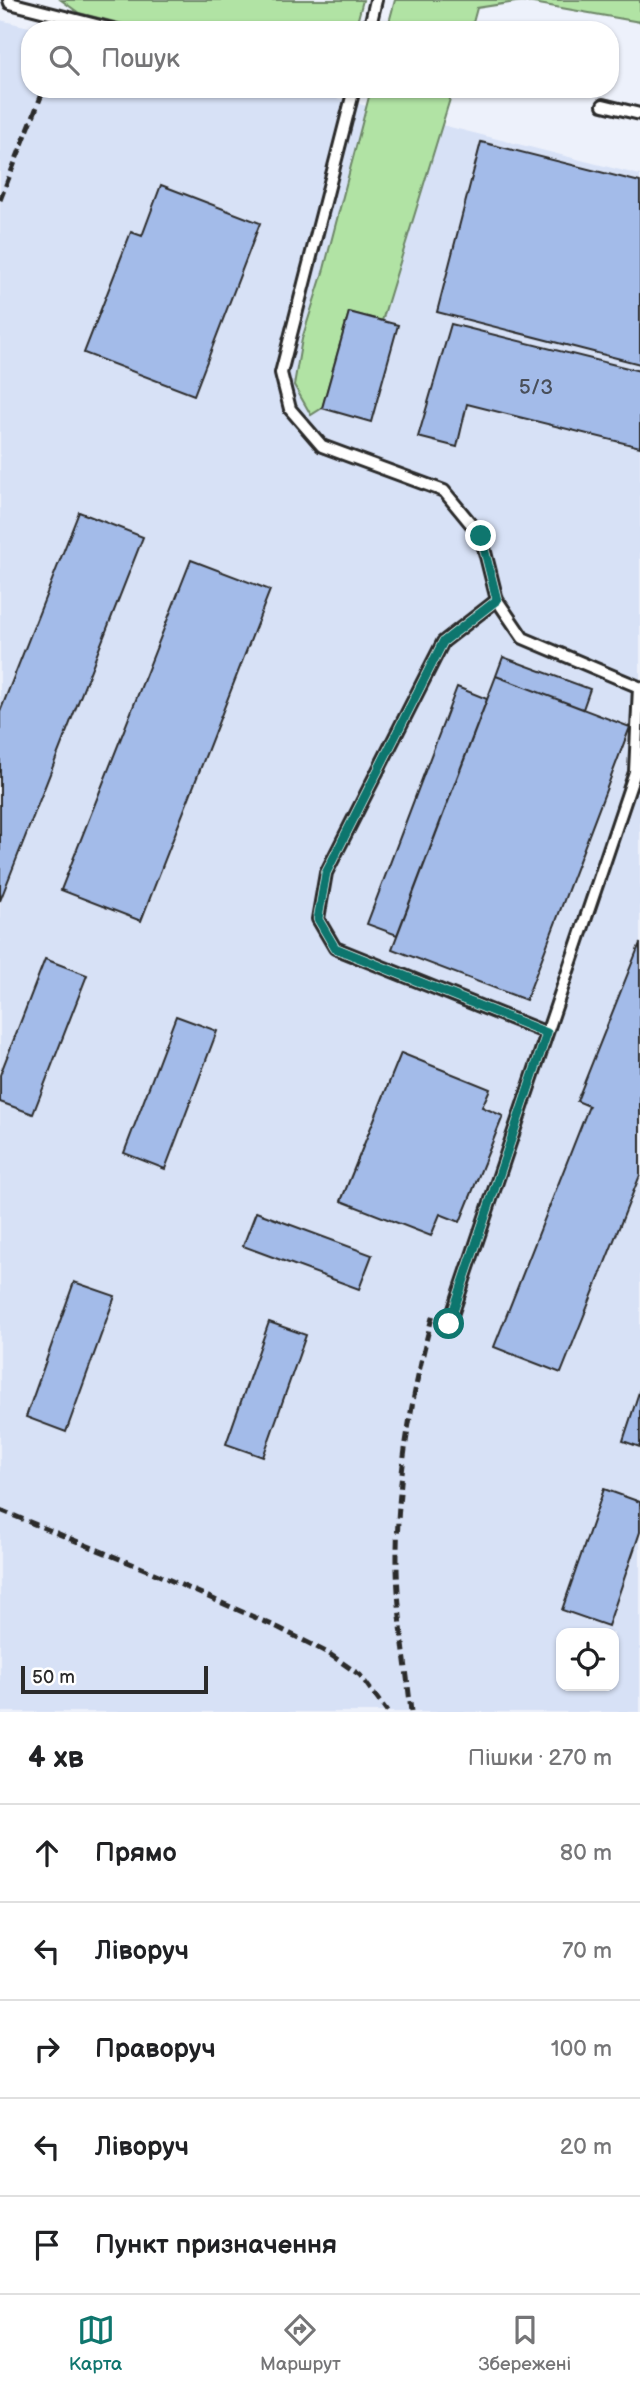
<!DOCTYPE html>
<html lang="uk">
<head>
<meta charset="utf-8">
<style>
  body { margin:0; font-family:"Balsamiq Sans",sans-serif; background:#f6f6f6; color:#202124 }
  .controls { position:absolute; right:21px; bottom:21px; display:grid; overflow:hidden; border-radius:14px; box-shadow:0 2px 5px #0004 }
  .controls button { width:63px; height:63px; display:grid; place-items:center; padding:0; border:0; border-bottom:2px solid #e0e0e0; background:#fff; color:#202124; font:35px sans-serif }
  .scale { position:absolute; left:21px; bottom:18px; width:187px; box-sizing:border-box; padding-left:7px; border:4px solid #2b2b2b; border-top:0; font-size:19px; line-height:24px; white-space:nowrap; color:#2b2b2b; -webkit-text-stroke:5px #fff; paint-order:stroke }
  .stop { position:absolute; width:21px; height:21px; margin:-16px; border:5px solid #0f766e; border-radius:50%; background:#fff }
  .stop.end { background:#0f766e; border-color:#fff; box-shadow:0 2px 7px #0008 }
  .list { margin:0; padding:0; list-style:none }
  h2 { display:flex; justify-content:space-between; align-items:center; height:91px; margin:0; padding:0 28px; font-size:30px }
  h2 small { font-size:23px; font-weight:400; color:#757577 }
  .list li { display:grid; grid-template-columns:46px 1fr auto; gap:21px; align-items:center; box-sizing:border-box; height:98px; padding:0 28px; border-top:2px solid #e0e0e0 }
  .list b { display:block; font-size:26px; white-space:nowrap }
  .list em { font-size:23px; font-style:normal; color:#757577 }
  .icon { flex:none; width:38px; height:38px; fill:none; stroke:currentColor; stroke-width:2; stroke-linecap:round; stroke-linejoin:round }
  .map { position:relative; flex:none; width:640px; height:1712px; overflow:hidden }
  .search { position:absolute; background:#fff; box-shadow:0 2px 5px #0004; left:21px; right:21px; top:21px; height:77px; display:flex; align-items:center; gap:18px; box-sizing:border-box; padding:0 24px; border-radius:28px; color:#757577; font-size:26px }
  .sheet { height:581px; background:#fff }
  nav { display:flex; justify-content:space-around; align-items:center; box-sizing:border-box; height:98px; border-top:2px solid #e0e0e0; background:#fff; font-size:19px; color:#757577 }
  nav a { display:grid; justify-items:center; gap:4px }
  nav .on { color:#0f766e }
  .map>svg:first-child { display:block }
  .built { fill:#d7e1f6; fill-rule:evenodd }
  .green { fill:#b1e3a4; stroke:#6e8768; stroke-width:2 }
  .building { fill:#a3bbe9; stroke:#2b2b2b; stroke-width:2 }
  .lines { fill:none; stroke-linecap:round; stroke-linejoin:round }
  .lane-casing { stroke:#2b2b2b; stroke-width:16 }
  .lane { stroke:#fff; stroke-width:10 }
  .rail { stroke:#2b2b2b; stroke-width:5; stroke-dasharray:10 5; stroke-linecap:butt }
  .route { stroke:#0f766e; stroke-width:9 }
  .labels { text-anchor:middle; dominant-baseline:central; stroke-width:5; stroke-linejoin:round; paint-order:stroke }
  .number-label { font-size:21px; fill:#494f5a }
</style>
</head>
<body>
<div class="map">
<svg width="640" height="1712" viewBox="0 0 640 1712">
  <rect width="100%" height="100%" fill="#edf1fb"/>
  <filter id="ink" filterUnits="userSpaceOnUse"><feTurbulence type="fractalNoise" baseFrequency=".0143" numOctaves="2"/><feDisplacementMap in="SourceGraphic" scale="14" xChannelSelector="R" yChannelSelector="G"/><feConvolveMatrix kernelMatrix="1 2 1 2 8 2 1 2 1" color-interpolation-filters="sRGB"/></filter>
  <g filter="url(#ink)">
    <path class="built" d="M 0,20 L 41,30 L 30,30 L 30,89 L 300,89 L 640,175 L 640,1712 L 0,1712 ZM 561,1633 L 614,1633 L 614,1686 L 561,1686 Z"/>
    <path class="green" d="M 61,0 L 363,0 L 355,30 L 147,30 L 79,13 Z
      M 395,0 L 640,0 L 640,22 L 522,1 L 477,8 L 471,30 L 387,30 Z
      M 371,89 L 453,89 L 382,321 L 349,312 L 322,408 L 311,415 L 294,385 L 302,339 L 324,269 Z"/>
    <path class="building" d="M 481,142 L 640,182 L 640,364 L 437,312 Z
      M 161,185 L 260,223 L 194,395 L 84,353 L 131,232 L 142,236 Z
      M 349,312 L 398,325 L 371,422 L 322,408 Z
      M 451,324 L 640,371 L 640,447 L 467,404 L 457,447 L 418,437 Z
      M 79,512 L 143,537 L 0,901 L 0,712 Z
      M 191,560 L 270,590 L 141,921 L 61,890 Z
      M 503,657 L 590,689 L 583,709 L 496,676 Z
      M 496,676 L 630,727 L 526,1000 L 392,949 Z
      M 457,687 L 487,699 L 397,935 L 367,924 Z
      M 640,943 L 640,1175 L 561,1373 L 494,1347 L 589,1106 L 577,1101 Z
      M 45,959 L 87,975 L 33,1114 L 0,1102 L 0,1075 Z
      M 176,1016 L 217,1031 L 165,1169 L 124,1153 Z
      M 401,1053 L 490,1089 L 482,1107 L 503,1116 L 460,1222 L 440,1214 L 431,1236 L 341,1201 Z
      M 256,1212 L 372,1255 L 359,1289 L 243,1246 Z
      M 74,1282 L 115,1296 L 66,1432 L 26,1417 Z
      M 269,1322 L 306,1335 L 263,1457 L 226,1444 Z
      M 640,1389 L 640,1447 L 623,1441 Z
      M 604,1489 L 640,1502 L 640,1532 L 608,1626 L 562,1610 Z"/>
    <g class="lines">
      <defs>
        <path id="lane" d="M 9,0 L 10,3 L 116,30
          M 369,30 L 376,0
          M 354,89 L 281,373 L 290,409 L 322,446 L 444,491 L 481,536 L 497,600 L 523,638 L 639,687 L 635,772 L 449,1324
          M 603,105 L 640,114
          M 497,600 L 443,642 L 326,873 L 318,919 L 335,948 L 547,1033"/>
      </defs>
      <use href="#lane" class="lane-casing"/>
      <use href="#lane" class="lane"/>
      <path class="rail" d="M 0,200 L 44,89
        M 0,1510 L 147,1570 L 279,1628 L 328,1653 L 360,1675 L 387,1712
        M 411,1712 C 406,1664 398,1616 397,1568 C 396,1482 411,1397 433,1314"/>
    </g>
  </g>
  <g class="lines" filter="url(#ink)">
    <path class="route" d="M 449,1324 L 547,1033 L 335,948 L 318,919 L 326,873 L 443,642 L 497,600 L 481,536"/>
  </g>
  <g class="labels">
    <g class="number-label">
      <text x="536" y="387">5/3</text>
    </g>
  </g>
</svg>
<div class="controls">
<button><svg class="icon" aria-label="locate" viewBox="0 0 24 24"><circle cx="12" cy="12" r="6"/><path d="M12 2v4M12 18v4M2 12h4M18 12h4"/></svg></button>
</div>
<div class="scale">50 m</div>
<div class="stop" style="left:449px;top:1324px"></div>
<div class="stop end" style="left:481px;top:536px"></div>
<div class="search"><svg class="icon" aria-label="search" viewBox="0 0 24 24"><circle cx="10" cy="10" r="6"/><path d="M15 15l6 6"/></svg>Пошук</div>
</div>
<section class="sheet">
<h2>4 хв<small>Пішки · 270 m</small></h2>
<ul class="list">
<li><svg class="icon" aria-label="ahead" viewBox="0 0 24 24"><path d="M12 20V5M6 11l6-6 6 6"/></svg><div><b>Прямо</b></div><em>80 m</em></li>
<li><svg class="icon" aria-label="left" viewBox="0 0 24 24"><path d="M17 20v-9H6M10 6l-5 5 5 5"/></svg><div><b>Ліворуч</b></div><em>70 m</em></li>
<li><svg class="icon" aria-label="right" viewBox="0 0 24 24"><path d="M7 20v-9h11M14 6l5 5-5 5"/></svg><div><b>Праворуч</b></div><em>100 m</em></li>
<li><svg class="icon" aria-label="left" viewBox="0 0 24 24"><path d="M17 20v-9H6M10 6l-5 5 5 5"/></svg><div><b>Ліворуч</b></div><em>20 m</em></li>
<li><svg class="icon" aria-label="arrive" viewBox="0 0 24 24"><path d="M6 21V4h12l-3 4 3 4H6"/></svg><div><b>Пункт призначення</b></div></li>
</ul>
</section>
<nav>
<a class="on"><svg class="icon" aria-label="map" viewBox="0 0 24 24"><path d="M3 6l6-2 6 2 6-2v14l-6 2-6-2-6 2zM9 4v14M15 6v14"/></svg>Карта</a>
<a><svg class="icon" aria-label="directions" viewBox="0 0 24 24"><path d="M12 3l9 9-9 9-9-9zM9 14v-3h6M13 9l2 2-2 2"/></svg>Маршрут</a>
<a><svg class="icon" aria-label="saved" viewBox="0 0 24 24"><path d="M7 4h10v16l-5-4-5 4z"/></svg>Збережені</a>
</nav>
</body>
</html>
